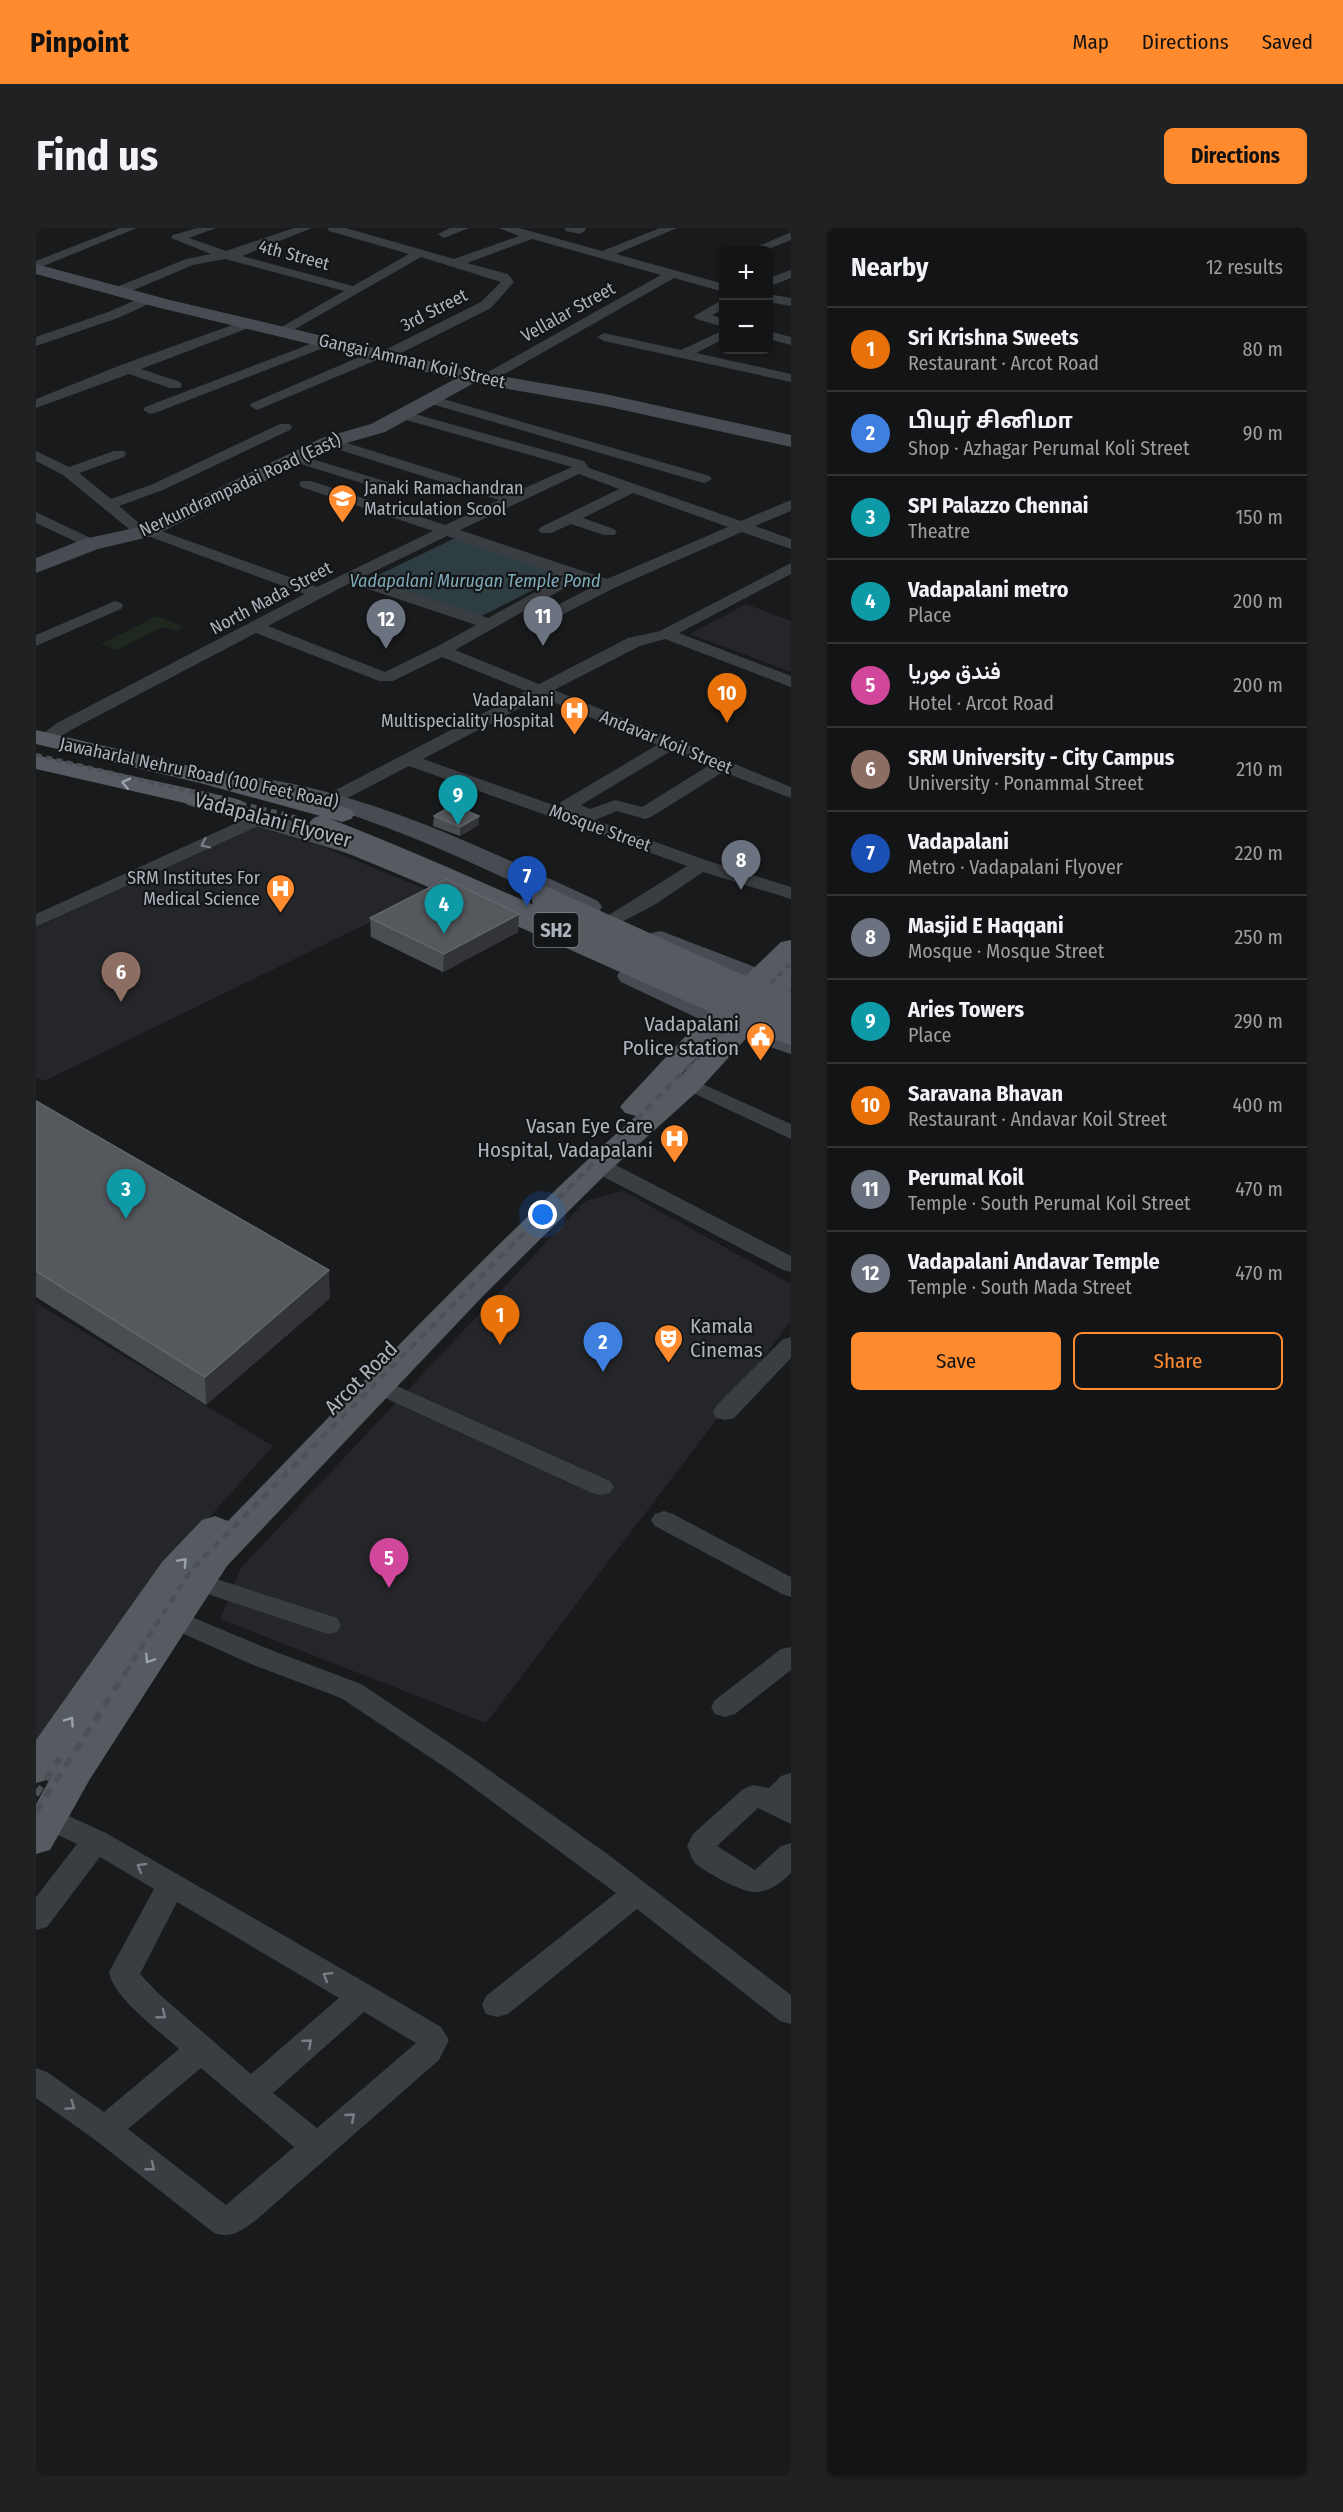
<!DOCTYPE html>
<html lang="en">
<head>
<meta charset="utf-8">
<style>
  body { margin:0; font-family:"Fira Sans Condensed",Vazirmatn,"Noto Sans Tamil",sans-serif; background:#202122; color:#f1f3f6 }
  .controls { position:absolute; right:18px; top:18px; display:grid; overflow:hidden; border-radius:9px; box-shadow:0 2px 4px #0004 }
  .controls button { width:54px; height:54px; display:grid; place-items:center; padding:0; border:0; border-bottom:2px solid #323334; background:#131415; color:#f1f3f6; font:30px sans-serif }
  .you { position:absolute; left:507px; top:987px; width:21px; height:21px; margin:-15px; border:4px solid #fff; border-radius:50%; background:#1a73e8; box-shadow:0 0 0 9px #1a73e833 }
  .badge { display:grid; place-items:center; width:39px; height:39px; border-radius:50%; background:#ff8b2e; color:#fff; font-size:20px; font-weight:700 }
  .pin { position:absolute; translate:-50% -50px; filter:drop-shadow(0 2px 3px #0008) }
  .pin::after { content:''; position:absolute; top:32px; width:21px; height:18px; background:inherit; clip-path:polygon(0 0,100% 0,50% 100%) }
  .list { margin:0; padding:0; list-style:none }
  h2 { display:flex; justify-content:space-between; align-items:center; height:78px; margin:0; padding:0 24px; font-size:26px }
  h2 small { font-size:20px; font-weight:400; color:#9d9ea0 }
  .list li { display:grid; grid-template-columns:39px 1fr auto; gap:18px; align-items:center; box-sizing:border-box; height:84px; padding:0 24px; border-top:2px solid #323334 }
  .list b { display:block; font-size:22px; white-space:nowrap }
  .list p { margin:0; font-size:20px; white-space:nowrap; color:#9d9ea0 }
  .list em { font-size:20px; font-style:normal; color:#9d9ea0 }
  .actions { display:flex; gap:12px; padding:18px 24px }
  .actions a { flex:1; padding:14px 0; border:2px solid #ff8b2e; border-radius:9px; text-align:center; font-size:21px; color:#ff8b2e }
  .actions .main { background:#ff8b2e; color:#111 }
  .map { position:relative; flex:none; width:755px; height:2248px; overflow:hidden; border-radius:9px }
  header { display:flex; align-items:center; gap:36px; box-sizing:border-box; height:84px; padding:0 30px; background:#ff8b2e; color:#111 }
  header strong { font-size:28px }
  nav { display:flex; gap:33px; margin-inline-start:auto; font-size:21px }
  .intro { display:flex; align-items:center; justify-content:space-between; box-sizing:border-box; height:144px; padding:0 36px }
  h1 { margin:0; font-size:42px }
  .button { padding:15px 27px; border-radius:9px; background:#ff8b2e; color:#111; font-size:21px; font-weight:700 }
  main { display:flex; gap:36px; padding:0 36px }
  aside { flex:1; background:#131415; border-radius:9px; box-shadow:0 2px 4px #0004 }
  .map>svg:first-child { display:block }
  .built { fill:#252629 }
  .green { fill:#1f281f }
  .water { fill:#2e3d42 }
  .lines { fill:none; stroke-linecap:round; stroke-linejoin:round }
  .street { fill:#3a3d41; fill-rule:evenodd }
  .secondary { fill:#484c52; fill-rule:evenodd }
  .primary { fill:#565a61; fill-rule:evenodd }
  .rail-far2 { stroke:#4d5157; stroke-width:4; stroke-dasharray:6 4.5; stroke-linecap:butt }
  .rail-far1 { stroke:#4d5157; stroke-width:4.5; stroke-dasharray:8 6; stroke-linecap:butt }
  .rail { stroke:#4d5157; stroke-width:6; stroke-dasharray:10 8; stroke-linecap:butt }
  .primary-bridge { stroke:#565a61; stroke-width:26 }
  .wall { fill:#4a4d51 }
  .shaded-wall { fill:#323437 }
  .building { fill:#55585d; stroke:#62666c; stroke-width:1.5 }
  .oneway { stroke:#9aa2ab }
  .oneway2 { stroke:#787e85 }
  .labels { text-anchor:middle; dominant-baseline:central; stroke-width:4.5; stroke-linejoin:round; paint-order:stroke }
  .far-street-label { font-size:18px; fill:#abb4bd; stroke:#141517 }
  .far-poi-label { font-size:18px; fill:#abb4bd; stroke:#141517; text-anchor:end }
  .far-water-label { font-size:18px; font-style:italic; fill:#7fabba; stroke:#141517 }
  .shield { fill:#141517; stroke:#7e848b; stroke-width:1.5 }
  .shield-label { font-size:20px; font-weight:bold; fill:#abb4bd }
  .street-label { font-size:21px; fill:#abb4bd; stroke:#141517 }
  .poi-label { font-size:21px; fill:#abb4bd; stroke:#141517; text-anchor:end }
</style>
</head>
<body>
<header>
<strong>Pinpoint</strong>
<nav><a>Map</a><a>Directions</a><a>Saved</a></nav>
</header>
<div class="intro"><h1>Find us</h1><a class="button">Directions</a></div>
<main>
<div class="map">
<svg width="755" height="2248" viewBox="0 0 755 2248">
  <rect width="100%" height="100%" fill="#191a1c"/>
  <path class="built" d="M 710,376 L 755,393 L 755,444 L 654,406 Z
    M 216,597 L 285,618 L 396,664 L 8,853 L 0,849 L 0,700 Z
    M 587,963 L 755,1056 L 755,1093 L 450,1495 L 184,1391 L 204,1341 L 549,973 Z
    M 0,1075 L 237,1218 L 115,1354 L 0,1539 Z"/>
  <path class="green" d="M 121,388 L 148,399 L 140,403 L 126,399 L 81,422 L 65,416 Z"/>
  <path class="water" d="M 419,310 L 528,346 L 442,390 L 332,352 Z"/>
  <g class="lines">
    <path class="street" d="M 84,0 L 101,0 L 0,41 L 0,33 Z
      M 161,0 L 180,0 L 153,10 L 190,23 L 258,0 L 276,0 L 206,28 L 317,58 L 373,26 L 293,3 L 291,0 L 310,0 L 418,31 L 483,8 L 463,0 L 483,0 L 566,23 L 624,0 L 641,0 L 580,26 L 688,56 L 688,64 L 638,50 L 453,155 L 443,155 L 441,152 L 443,149 L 625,47 L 496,11 L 431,35 L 472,46 L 478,54 L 455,80 L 353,131 L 343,131 L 221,182 L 214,178 L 216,175 L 335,124 L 345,124 L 445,74 L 465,54 L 385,29 L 247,108 L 242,107 L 240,104 L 242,101 L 308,63 L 189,31 L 157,37 L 88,66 L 78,66 L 77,63 L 78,60 L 150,31 L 175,26 L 135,10 L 137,7 Z
      M 414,0 L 433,0 L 408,10 L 402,6 Z
      M 528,0 L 549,0 L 550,2 L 544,6 L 530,3 Z
      M 755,4 L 755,12 L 730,22 L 714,22 Z
      M 755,42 L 755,50 L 732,59 L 732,50 Z
      M 732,66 L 755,70 L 755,78 L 732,74 Z
      M 112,67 L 118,71 L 117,74 L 82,90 L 0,118 L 0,109 L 72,84 Z
      M 688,71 L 688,81 L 676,87 L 688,91 L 688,99 L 660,91 L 658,88 Z
      M 213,91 L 220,95 L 218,98 L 105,141 L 144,154 L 146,157 L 144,160 L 134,160 L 93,146 L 0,180 L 0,171 L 85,137 Z
      M 688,102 L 688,111 L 660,125 L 755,146 L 755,154 L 568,113 L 561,109 L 568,105 L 645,122 Z
      M 732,103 L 755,109 L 755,117 L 732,111 Z
      M 290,110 L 295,111 L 297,114 L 295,117 L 119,185 L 114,186 L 107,182 L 109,179 Z
      M 397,168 L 674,248 L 676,251 L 669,255 L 664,254 L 392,175 L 390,172 Z
      M 368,183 L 548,233 L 553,240 L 705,293 L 755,272 L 755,283 L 719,298 L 755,311 L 755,321 L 706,304 L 578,360 L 524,388 L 512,388 L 510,385 L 512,382 L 558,358 L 543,352 L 419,422 L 503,456 L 592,410 L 624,403 L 755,335 L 755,346 L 643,405 L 755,448 L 755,459 L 629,411 L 604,418 L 518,462 L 755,559 L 755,570 L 687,544 L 615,589 L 609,591 L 581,583 L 559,592 L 672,633 L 755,659 L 755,671 L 667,644 L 620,676 L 580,697 L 573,695 L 570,691 L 573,687 L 651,638 L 373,538 L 300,576 L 288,576 L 285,572 L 288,568 L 490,463 L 406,429 L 357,453 L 343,453 L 220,405 L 33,503 L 15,515 L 3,515 L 0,511 L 21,495 L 269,366 L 93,301 L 27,247 L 0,233 L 0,223 L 33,239 L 78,223 L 88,223 L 90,226 L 88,229 L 43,245 L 75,271 L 117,256 L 244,196 L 254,196 L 256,199 L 254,202 L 127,262 L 83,278 L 103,295 L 281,359 L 397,303 L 265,259 L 263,256 L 265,253 L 275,253 L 409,297 L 463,272 L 288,217 L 286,214 L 288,211 L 298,211 L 475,266 L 536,239 L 363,190 L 361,187 ZM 543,246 L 583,261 L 505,299 L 502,302 L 505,305 L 515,305 L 535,296 L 568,307 L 578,307 L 581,304 L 578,301 L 547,290 L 597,265 L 692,299 L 571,351 L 424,302 ZM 411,308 L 528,348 L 452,390 L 327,349 ZM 314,355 L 440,397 L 400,419 L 349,444 L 232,398 ZM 505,469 L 621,517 L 525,574 L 523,579 L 387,531 ZM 635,523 L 672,538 L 606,579 L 579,572 L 554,581 L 545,577 Z
      M 260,226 L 368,259 L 370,262 L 363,266 L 358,265 L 255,233 L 253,230 L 255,227 Z
      M 0,284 L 61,313 L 64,316 L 61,319 L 51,319 L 0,295 Z
      M 79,373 L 85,375 L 87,378 L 85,381 L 0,418 L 0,407 Z
      M 222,585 L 229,587 L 231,591 L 229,595 L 0,699 L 0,686 Z
      M 653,850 L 755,896 L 755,911 L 646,860 L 642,856 L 646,852 Z
      M 560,932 L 580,937 L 755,1028 L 755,1044 L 747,1042 L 564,947 L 552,944 L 549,939 L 552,934 Z
      M 755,1109 L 755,1130 L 698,1190 L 689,1192 L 680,1190 L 677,1184 L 680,1178 L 747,1111 Z
      M 343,1150 L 574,1253 L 578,1259 L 574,1265 L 565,1267 L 556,1265 L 334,1163 L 331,1158 L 334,1153 Z
      M 628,1283 L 637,1286 L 755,1349 L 755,1369 L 746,1366 L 619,1298 L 615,1292 L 619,1286 Z
      M 162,1345 L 301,1390 L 305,1397 L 301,1404 L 292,1406 L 153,1360 L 149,1354 L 153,1348 Z
      M 139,1382 L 235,1422 L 325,1456 L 436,1530 L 570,1625 L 755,1767 L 755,1796 L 744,1793 L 601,1681 L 472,1786 L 461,1789 L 450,1786 L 446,1777 L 450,1768 L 580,1665 L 416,1544 L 305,1470 L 215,1436 L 130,1398 L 126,1391 L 130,1384 Z
      M 755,1419 L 755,1442 L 699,1486 L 689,1489 L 679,1486 L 675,1479 L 679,1472 L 745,1421 Z
      M 755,1545 L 755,1596 L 722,1580 L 681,1618 L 719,1642 L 745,1618 L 755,1615 L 755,1645 C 745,1655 733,1664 718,1664 C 707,1665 667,1643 659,1635 C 655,1631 654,1623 651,1618 L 657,1606 L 707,1561 L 717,1557 L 733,1560 L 745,1548 Z
      M 13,1579 L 70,1605 L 337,1759 L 405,1799 L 413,1812 L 403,1832 L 219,1993 C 204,2003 196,2011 178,2005 L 58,1911 L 0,1870 L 0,1840 L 11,1844 L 68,1884 L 143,1821 C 124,1803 77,1770 73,1744 L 118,1661 L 64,1629 L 11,1699 L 0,1702 L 0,1669 L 41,1616 L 3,1598 L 0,1587 L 3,1582 ZM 141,1674 L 303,1770 L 215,1846 L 123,1766 L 104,1746 ZM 328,1784 L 380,1815 L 281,1900 L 237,1865 ZM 165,1840 L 258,1919 L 190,1977 L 92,1901 Z"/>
    <path class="secondary" d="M 0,36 L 134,72 L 435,143 L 569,166 L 755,207 L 755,219 L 569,178 L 438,155 L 349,204 L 300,218 L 117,308 L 62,321 L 0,345 L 0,330 L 48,311 L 103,299 L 286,210 L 335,196 L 419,151 L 124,80 L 0,46 Z
      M 187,545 C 222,549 257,555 291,564 C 385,589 474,633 562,673 L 566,679 L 562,685 L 553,687 L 544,685 C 455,644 367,600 273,574 C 242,566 209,565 178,557 L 175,552 L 178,547 Z
      M 160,564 L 323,613 L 327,618 L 323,623 L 314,626 L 151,577 L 147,572 L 151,567 Z
      M 625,703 L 755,753 L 755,771 L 615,717 L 611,711 L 615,705 Z
      M 595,740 L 605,742 L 715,794 L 755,808 L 755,826 L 695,806 L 585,754 L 581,748 L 585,742 Z"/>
    <path class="primary" d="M 0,502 L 179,544 L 315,581 L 319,586 L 315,591 L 306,594 L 164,555 L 0,516 Z
      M 0,527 L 197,570 L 206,573 L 210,578 L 206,583 L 197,586 L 0,541 Z
      M 755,712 L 755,761 L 663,862 L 571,945 L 448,1067 L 191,1338 L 54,1551 L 14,1622 L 0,1626 L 0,1576 L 16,1547 L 14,1551 L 0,1555 L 0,1512 L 126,1334 L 166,1292 L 179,1288 L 192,1293 C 326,1156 457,1015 600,888 L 589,885 L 584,879 L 589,873 L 673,783 L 745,714 ZM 694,794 L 643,850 L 640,852 L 693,795 Z"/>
    <path class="rail-far2" d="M 0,527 L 245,585 L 320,608 L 416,647 L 755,798
      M 661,830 L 755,735"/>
    <path class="rail-far1" d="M 89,1445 L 156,1341 L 662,829"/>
    <path class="rail" d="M 0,1567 L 24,1530
      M 0,1584 L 90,1444"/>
    <path class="primary-bridge" d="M 285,601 C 444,663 597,739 755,804
      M 509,672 L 691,754 L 755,779"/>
  </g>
  <path class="wall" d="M 398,588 L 443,588 L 443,597 L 424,608 L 397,598 Z
    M 483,686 L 482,704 L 407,744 L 335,709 L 334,690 Z
    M 0,873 L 294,1070 L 170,1177 L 0,1069 Z"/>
  <path class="shaded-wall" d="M 443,588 L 443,597 L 424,608 L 424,599 Z
    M 483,686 L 482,704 L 407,744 L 408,726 Z
    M 293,1042 L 294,1070 L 170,1177 L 169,1149 Z"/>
  <path class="building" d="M 417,577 L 443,588 L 424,599 L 398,588 Z
    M 410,651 L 483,686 L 408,726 L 334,690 Z
    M 0,873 L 293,1042 L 169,1149 L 0,1043 Z"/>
  <defs><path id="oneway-chevron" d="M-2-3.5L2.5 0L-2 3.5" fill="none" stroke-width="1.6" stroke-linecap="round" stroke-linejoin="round" transform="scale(1.5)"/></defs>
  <g class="oneway">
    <use href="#oneway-chevron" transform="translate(90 555) rotate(-167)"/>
    <use href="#oneway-chevron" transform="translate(147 1334) rotate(-47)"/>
    <use href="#oneway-chevron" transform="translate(113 1431) rotate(123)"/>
    <use href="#oneway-chevron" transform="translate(34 1493) rotate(-55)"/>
  </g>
  <g class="oneway2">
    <use href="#oneway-chevron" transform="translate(169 616) rotate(154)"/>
    <use href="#oneway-chevron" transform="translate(105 1639) rotate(-150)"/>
    <use href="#oneway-chevron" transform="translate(291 1748) rotate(-150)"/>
    <use href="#oneway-chevron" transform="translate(126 1787) rotate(39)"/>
    <use href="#oneway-chevron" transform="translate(272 1815) rotate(-41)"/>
    <use href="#oneway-chevron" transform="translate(35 1878) rotate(35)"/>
    <use href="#oneway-chevron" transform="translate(315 1889) rotate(-41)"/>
    <use href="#oneway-chevron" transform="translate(115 1939) rotate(38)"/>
  </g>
  <defs>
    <symbol id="school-pin" viewBox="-11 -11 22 30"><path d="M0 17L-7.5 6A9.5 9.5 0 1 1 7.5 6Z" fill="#ff8b2e" stroke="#141517"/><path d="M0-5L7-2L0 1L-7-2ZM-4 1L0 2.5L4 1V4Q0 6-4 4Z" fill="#fff"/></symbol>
    <symbol id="hospital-pin" viewBox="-11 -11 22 30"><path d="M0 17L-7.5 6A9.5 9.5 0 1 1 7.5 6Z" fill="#ff8b2e" stroke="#141517"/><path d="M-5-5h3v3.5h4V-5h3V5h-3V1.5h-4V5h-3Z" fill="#fff"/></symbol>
    <symbol id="civic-pin" viewBox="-11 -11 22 30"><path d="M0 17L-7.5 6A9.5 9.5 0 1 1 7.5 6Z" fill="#ff8b2e" stroke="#141517"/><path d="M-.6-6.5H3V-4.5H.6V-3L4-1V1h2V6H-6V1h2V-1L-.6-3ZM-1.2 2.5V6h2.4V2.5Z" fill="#fff"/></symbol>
    <symbol id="theatre-pin" viewBox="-11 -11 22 30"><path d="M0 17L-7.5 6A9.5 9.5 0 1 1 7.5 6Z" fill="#ff8b2e" stroke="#141517"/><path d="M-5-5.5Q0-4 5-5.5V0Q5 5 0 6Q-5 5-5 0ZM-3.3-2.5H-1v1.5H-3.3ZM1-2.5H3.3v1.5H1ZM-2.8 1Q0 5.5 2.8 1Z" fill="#fff"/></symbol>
  </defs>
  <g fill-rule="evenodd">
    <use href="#school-pin" x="290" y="254" width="33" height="45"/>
    <use href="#hospital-pin" x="522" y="466" width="33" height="45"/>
    <use href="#hospital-pin" x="228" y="644" width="33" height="45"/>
    <use href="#civic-pin" x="708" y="792" width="33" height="45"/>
    <use href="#hospital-pin" x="622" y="894" width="33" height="45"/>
    <use href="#theatre-pin" x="616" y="1094" width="33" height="45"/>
  </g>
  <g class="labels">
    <g class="far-street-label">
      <text transform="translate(258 27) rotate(15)">4th Street</text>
      <text transform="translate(398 82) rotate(-27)">3rd Street</text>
      <text transform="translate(532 84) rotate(-29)">Vellalar Street</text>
      <text transform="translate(376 133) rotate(13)">Gangai Amman Koil Street</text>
      <text transform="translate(204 257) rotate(-25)">Nerkundrampadai Road (East)</text>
      <text transform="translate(235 370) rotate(-28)">North Mada Street</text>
      <text transform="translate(630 514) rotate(22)">Andavar Koil Street</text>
      <text transform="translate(163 545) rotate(12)">Jawaharlal Nehru Road (100 Feet Road)</text>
      <text transform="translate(564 600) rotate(20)">Mosque Street</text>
    </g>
    <g class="far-poi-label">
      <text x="328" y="260" text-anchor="start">Janaki Ramachandran<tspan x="328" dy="21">Matriculation Scool</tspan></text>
      <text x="518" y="472">Vadapalani<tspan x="518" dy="21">Multispeciality Hospital</tspan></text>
      <text x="224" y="650">SRM Institutes For<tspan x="224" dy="21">Medical Science</tspan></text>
    </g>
    <g class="far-water-label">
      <text x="439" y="353">Vadapalani Murugan Temple Pond</text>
    </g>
    <rect class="shield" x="497.5" y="685" width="45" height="34" rx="4.5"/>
    <g class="shield-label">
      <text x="520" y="702">SH2</text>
    </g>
    <g class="street-label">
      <text transform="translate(237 592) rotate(15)">Vadapalani Flyover</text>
      <text transform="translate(325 1150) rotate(-45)">Arcot Road</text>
    </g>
    <g class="poi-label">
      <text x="703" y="796">Vadapalani<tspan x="703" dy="24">Police station</tspan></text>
      <text x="617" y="898">Vasan Eye Care<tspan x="617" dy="24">Hospital, Vadapalani</tspan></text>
      <text x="654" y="1098" text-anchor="start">Kamala<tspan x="654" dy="24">Cinemas</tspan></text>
    </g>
  </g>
</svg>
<div class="controls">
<button>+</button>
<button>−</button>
</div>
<div class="you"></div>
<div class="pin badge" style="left:464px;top:1117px;background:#e8710a">1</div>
<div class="pin badge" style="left:567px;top:1144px;background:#3f7fe0">2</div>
<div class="pin badge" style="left:90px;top:991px;background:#0f9aa8">3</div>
<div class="pin badge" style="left:408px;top:706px;background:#0f9aa8">4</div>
<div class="pin badge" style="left:353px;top:1360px;background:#d1479c">5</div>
<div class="pin badge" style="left:85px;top:774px;background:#8d6e63">6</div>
<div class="pin badge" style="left:491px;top:678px;background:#1a4fb4">7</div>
<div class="pin badge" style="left:705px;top:662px;background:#6b7280">8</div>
<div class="pin badge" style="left:422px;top:597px;background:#0f9aa8">9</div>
<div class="pin badge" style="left:691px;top:495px;background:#e8710a">10</div>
<div class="pin badge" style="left:507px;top:418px;background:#6b7280">11</div>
<div class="pin badge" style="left:350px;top:421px;background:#6b7280">12</div>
</div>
<aside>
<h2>Nearby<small>12 results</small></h2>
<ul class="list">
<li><span class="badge" style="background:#e8710a">1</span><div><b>Sri Krishna Sweets</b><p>Restaurant · Arcot Road</p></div><em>80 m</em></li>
<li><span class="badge" style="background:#3f7fe0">2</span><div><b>பியுர் சினிமா</b><p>Shop · Azhagar Perumal Koli Street</p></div><em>90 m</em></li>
<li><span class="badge" style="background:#0f9aa8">3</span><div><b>SPI Palazzo Chennai</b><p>Theatre</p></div><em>150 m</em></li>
<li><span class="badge" style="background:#0f9aa8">4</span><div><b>Vadapalani metro</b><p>Place</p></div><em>200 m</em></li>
<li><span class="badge" style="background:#d1479c">5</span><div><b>فندق موريا</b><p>Hotel · Arcot Road</p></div><em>200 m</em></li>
<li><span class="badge" style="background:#8d6e63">6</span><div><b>SRM University - City Campus</b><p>University · Ponammal Street</p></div><em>210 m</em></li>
<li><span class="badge" style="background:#1a4fb4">7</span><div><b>Vadapalani</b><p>Metro · Vadapalani Flyover</p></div><em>220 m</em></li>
<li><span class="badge" style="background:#6b7280">8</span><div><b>Masjid E Haqqani</b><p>Mosque · Mosque Street</p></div><em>250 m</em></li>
<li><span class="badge" style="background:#0f9aa8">9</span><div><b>Aries Towers</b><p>Place</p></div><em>290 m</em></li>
<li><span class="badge" style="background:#e8710a">10</span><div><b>Saravana Bhavan</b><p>Restaurant · Andavar Koil Street</p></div><em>400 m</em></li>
<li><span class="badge" style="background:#6b7280">11</span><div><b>Perumal Koil</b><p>Temple · South Perumal Koil Street</p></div><em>470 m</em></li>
<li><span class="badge" style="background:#6b7280">12</span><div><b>Vadapalani Andavar Temple</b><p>Temple · South Mada Street</p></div><em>470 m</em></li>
</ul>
<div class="actions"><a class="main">Save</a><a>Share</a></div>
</aside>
</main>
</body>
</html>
